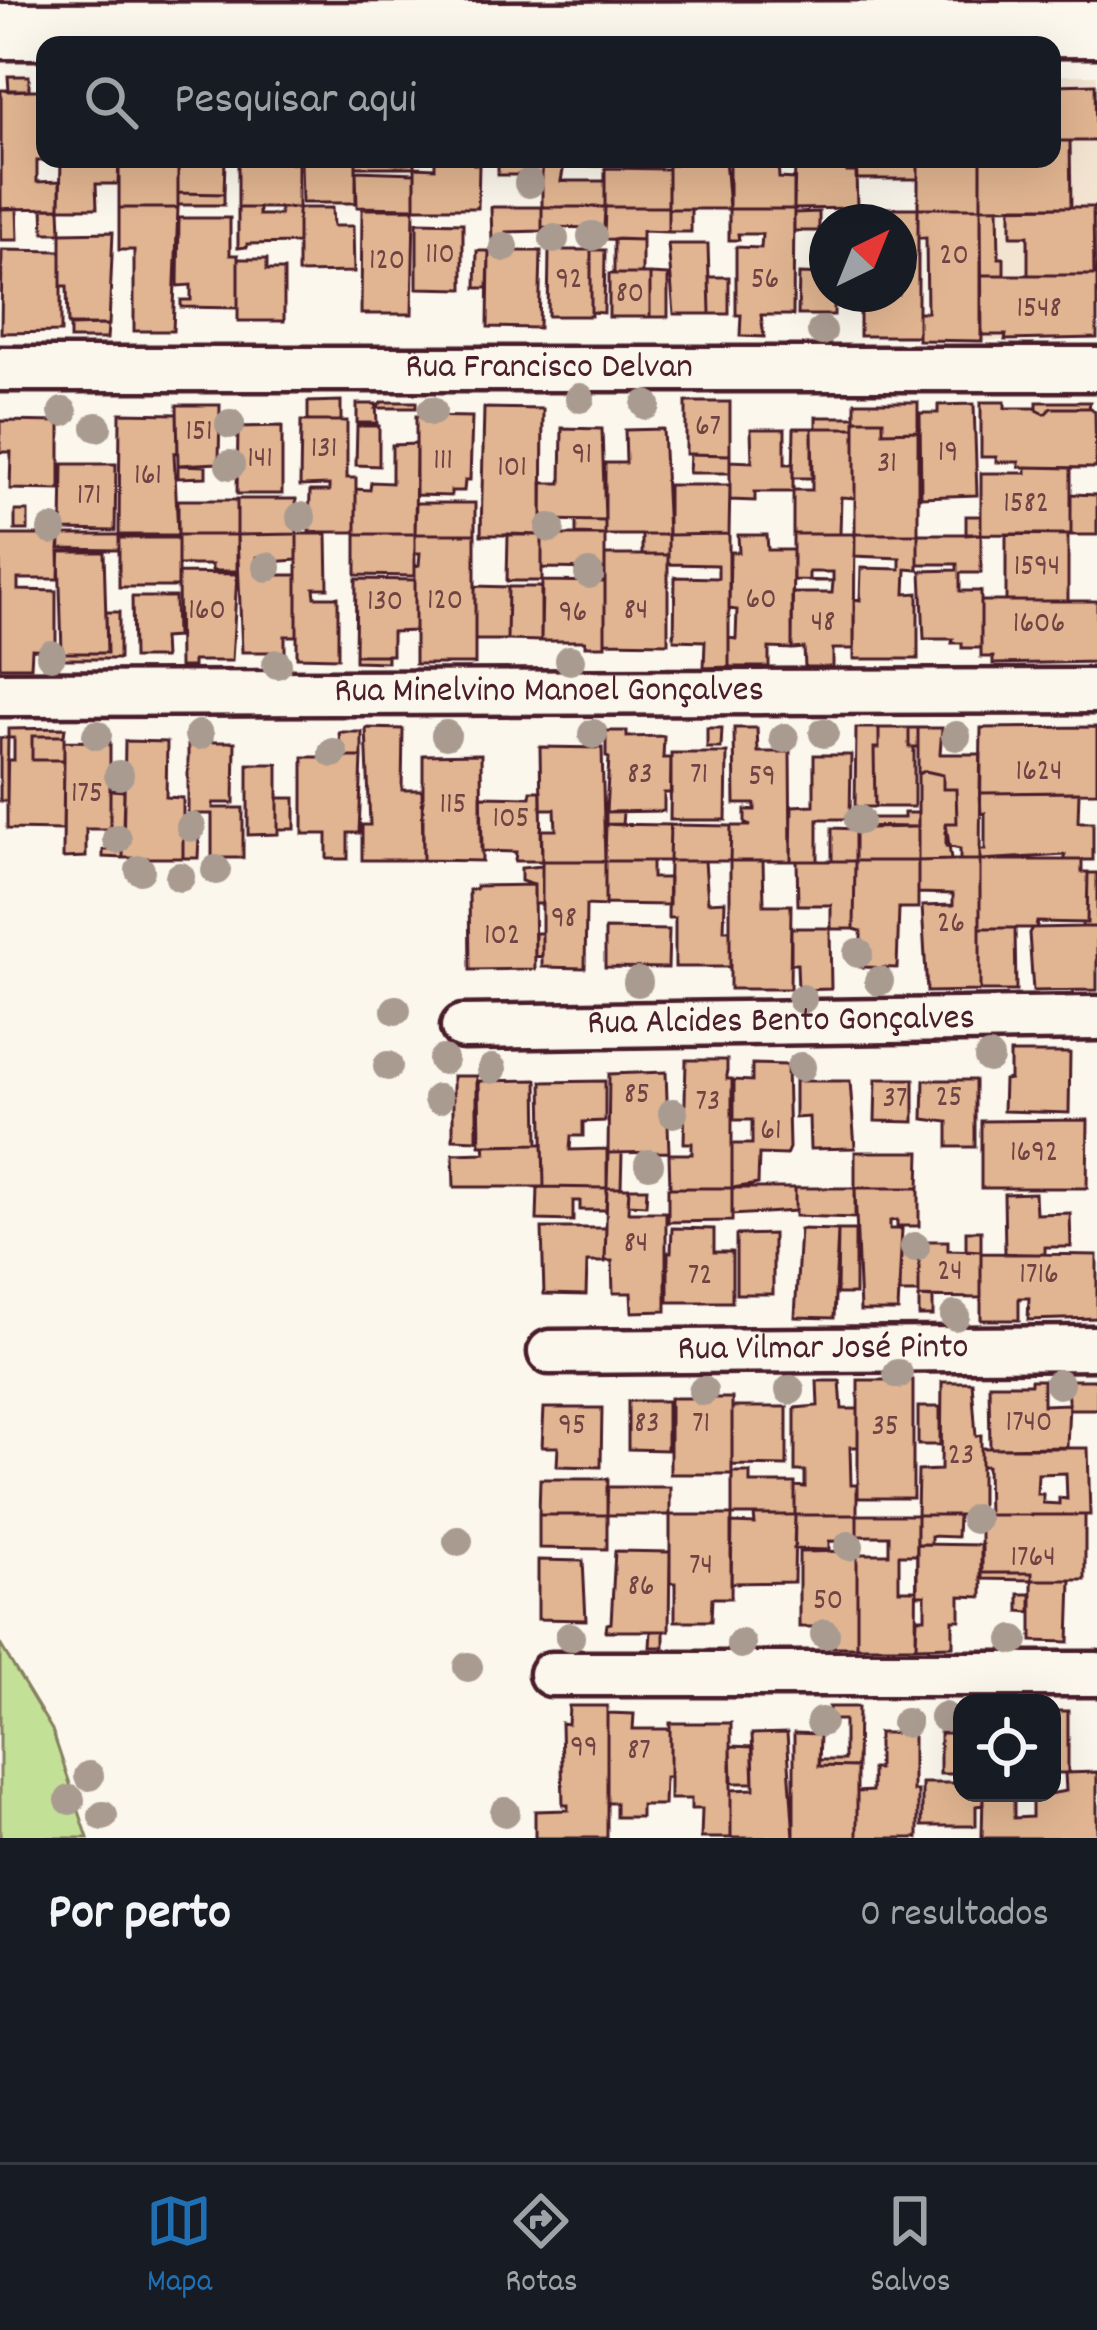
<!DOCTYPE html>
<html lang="pt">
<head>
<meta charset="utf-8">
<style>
  body { margin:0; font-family:Dekko,sans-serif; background:#20242c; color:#f1f3f6 }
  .controls { position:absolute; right:36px; bottom:36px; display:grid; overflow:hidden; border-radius:24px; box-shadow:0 12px 48px #0002 }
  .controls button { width:108px; height:108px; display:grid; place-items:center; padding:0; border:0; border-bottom:3px solid #363941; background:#171b24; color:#f1f3f6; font:60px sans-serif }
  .compass { position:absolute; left:809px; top:204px; width:108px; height:108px; border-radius:50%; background:#171b24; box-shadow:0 12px 48px #0002; rotate:43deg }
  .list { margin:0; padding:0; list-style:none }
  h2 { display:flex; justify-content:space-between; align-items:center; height:156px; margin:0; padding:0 48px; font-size:51px }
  h2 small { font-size:39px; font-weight:400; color:#9ea1a6 }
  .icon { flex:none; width:66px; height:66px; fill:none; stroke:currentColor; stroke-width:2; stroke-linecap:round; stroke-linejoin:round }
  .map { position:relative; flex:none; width:1097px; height:1838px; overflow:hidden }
  .search { position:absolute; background:#171b24; box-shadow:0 12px 48px #0002; left:36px; right:36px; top:36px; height:132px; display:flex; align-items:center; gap:30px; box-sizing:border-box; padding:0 42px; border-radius:24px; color:#9ea1a6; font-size:45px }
  .sheet { height:324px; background:#171b24 }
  nav { display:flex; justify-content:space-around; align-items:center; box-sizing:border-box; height:168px; border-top:3px solid #363941; background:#171b24; font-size:33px; color:#9ea1a6 }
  nav a { display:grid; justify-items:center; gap:6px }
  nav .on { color:#1f6fb2 }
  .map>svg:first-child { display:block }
  .built { fill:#f3e3d1 }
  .green { fill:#c3e097; stroke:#868061; stroke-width:3 }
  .building { fill:#e1b591; stroke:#4a1f2b; stroke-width:3; fill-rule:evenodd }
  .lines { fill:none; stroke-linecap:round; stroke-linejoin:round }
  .minor-casing { stroke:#4a1f2b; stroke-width:51 }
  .major-casing { stroke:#4a1f2b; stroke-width:63 }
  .minor { stroke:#fbf7ec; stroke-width:42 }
  .major { stroke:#fbf7ec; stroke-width:54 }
  .tree { fill:#aa9b91 }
  .labels { text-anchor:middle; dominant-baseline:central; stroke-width:10; stroke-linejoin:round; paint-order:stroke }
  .number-label { font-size:30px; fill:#704444 }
  .street-label { font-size:36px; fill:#4a1f2b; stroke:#fbf7ec }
</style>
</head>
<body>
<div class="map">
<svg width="1097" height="1838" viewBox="0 0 1097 1838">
  <rect width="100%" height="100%" fill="#fbf7ec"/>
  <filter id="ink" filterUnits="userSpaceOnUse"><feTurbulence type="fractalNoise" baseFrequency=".00833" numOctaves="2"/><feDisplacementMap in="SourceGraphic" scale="24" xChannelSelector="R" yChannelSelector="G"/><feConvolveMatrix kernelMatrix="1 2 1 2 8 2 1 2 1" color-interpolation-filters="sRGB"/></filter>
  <g filter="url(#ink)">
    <path class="built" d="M 1052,75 L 1097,75 L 1097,338 L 982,341 L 981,159 L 1052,159 Z"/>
    <path class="green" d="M 0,1644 L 52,1730 L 88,1838 L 0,1838 Z"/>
    <path class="building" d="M 8,76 L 29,76 L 29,90 L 9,91 Z
      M 1095,84 L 1096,141 L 1052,141 L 1052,85 Z
      M 1,90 L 45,90 L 45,159 L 61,160 L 37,161 L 37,182 L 60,181 L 60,208 L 1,209 Z
      M 1052,141 L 1070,141 L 1071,207 L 981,208 L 981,159 L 1052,159 Z
      M 119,159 L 178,159 L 178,208 L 119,208 Z
      M 119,159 L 118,184 L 96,184 L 97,208 L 60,208 L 61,159 Z
      M 178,159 L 225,159 L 224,194 L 178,193 Z
      M 238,159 L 298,163 L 298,208 L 238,208 Z
      M 301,159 L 356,159 L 356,203 L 302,203 Z
      M 356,159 L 415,159 L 415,167 L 356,167 Z
      M 435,159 L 475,159 L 474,164 L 479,164 L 478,208 L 415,208 L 415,167 L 435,168 Z
      M 542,159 L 600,159 L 599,166 L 564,165 L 561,181 L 605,181 L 605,207 L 542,207 Z
      M 542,159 L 542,175 L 498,175 L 498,159 Z
      M 675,159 L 725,159 L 729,209 L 668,209 L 668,165 L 674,165 Z
      M 729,159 L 778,159 L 779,178 L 794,179 L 794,209 L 729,209 Z
      M 795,159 L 847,159 L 847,172 L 856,172 L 857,208 L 794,209 Z
      M 856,159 L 918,159 L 918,179 L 857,179 Z
      M 918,159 L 981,159 L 981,208 L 918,208 Z
      M 605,168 L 668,169 L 668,207 L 605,207 Z
      M 356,171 L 415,173 L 415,208 L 357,207 Z
      M 178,193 L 224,194 L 224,205 L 178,205 Z
      M 491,207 L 542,207 L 542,231 L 506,232 L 506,240 L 492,240 Z
      M 542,207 L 605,207 L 604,228 L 542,227 Z
      M 605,207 L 668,207 L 668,232 L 642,231 L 642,240 L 604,239 Z
      M 1011,207 L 1093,207 L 1094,275 L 1028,275 L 1028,236 L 1011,236 Z
      M 1093,207 L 1097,207 L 1097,275 L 1094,275 Z
      M 17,208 L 18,240 L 1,240 L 1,209 Z
      M 43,208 L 60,208 L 61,233 L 44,233 Z
      M 119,208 L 178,208 L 173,331 L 134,331 L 134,250 L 119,250 Z
      M 238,208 L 259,208 L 259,215 L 280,215 L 280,208 L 298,208 L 298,243 L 247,244 L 247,247 L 238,248 Z
      M 298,208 L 332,208 L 333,226 L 353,226 L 354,272 L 298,273 Z
      M 857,208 L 880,208 L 880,222 L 857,220 Z
      M 880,208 L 918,208 L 918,336 L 860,336 L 860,294 L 899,294 L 899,222 L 880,222 Z
      M 918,208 L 981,208 L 982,341 L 918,340 L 918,312 L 927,312 L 926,238 L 918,238 Z
      M 981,208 L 998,208 L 999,258 L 1004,258 L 1004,275 L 981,275 Z
      M 362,209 L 414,209 L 412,314 L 361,314 Z
      M 668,209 L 691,209 L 691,232 L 668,232 Z
      M 729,209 L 794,209 L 793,315 L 761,315 L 764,337 L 740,336 L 741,315 L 736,315 L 736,247 L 761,248 L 762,234 L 738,234 L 739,240 L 729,240 Z
      M 819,212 L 819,231 L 794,231 L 794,213 Z
      M 179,218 L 230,218 L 230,255 L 238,255 L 238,308 L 181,307 L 181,300 L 191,300 L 191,285 L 178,286 Z
      M 417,222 L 463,223 L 463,289 L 417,288 Z
      M 113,232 L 109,325 L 68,325 L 67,286 L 61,286 L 61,233 Z
      M 614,239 L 642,240 L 642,274 L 614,274 Z
      M 668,244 L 708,244 L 710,314 L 674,314 Z
      M 2,250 L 61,251 L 61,332 L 1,333 Z
      M 549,250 L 591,250 L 591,316 L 548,316 Z
      M 591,250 L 605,250 L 604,313 L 591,312 Z
      M 477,251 L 489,251 L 488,288 L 476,288 Z
      M 489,251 L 541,251 L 539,328 L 488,327 Z
      M 238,259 L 267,259 L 267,270 L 284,270 L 284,321 L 238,321 Z
      M 609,274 L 650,274 L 650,317 L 609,317 Z
      M 650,274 L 668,275 L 668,317 L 650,317 Z
      M 799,274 L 827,275 L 827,294 L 834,294 L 834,315 L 798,315 Z
      M 981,275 L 1097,275 L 1097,338 L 1005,340 L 1006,335 L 981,335 Z
      M 709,277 L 729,277 L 729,314 L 710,314 Z
      M 108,325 L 107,339 L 70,339 L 70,326 Z
      M 341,401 L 341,421 L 308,421 L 308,402 Z
      M 382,402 L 416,402 L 416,408 L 376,408 Z
      M 686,402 L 730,402 L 730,455 L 686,454 Z
      M 855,402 L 918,402 L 918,431 L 883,432 L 883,420 L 855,420 Z
      M 981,402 L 1005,402 L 1005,408 L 1035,408 L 1045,414 L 1051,408 L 1091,408 L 1095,412 L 1096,468 L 1019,467 L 1019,462 L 996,462 L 996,457 L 981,457 Z
      M 1037,402 L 1090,402 L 1089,408 L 1051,408 L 1045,414 L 1037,410 Z
      M 357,404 L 376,404 L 377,423 L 357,423 Z
      M 974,404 L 977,495 L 921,497 L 920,413 L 938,413 L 938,405 Z
      M 177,405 L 220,405 L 219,463 L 178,465 Z
      M 484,408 L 543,409 L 542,535 L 481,535 Z
      M 120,413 L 177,414 L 178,452 L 174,453 L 178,535 L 119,535 Z
      M 416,416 L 472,417 L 470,480 L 465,480 L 464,491 L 451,491 L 451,496 L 416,495 Z
      M 816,417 L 855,417 L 855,428 L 816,428 Z
      M 855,420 L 883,420 L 883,432 L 918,431 L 918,534 L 855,534 Z
      M 0,421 L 60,422 L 60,490 L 10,489 L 11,452 L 0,452 Z
      M 301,421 L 347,421 L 347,478 L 356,478 L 356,532 L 309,532 L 310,491 L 329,491 L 329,485 L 300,486 Z
      M 282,426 L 282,494 L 237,494 L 238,427 Z
      M 357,426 L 379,426 L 379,466 L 356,465 Z
      M 562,428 L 602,429 L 605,521 L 542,520 L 542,483 L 561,483 Z
      M 794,428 L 812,428 L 813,478 L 793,478 Z
      M 812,428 L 855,428 L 855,498 L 841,497 L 840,534 L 793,534 L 793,490 L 812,490 Z
      M 663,429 L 668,535 L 605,535 L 605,463 L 626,463 L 625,430 Z
      M 751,429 L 785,429 L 785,464 L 793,464 L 793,492 L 755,492 L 755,501 L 730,500 L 730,461 L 752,462 Z
      M 416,444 L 415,534 L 356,534 L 356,489 L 370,490 L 371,482 L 392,483 L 392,445 Z
      M 690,454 L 730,455 L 730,473 L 689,473 Z
      M 63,464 L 116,464 L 115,531 L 62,530 Z
      M 178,465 L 206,466 L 206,477 L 178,478 Z
      M 1026,467 L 1071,468 L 1071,535 L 981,534 L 981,473 L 1026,473 Z
      M 668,485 L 730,485 L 729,534 L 668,535 Z
      M 1071,494 L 1097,495 L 1097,535 L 1071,535 Z
      M 296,499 L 297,534 L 237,535 L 237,499 Z
      M 178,500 L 237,500 L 237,535 L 178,535 Z
      M 416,503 L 475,503 L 475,534 L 415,534 Z
      M 15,511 L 28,511 L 28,530 L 15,530 Z
      M 966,516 L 981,516 L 981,534 L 966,535 Z
      M 576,521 L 605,521 L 605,535 L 576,534 Z
      M 297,534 L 297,560 L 269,562 L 269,557 L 257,557 L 257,575 L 297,575 L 297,636 L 285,636 L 285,652 L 242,652 L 237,535 Z
      M 297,534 L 327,534 L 328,588 L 314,588 L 315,597 L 338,597 L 338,658 L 297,657 Z
      M 356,534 L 415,534 L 415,576 L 356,575 Z
      M 415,534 L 475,534 L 475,664 L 415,664 L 415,566 L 419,565 L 420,553 L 415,553 Z
      M 508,534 L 542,535 L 542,581 L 507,581 Z
      M 729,534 L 729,667 L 704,668 L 705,641 L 674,640 L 675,577 L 718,578 L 718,565 L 668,564 L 668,535 Z
      M 793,534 L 855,534 L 854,649 L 833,649 L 833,667 L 805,667 L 804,648 L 792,649 L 792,593 L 832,593 L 833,581 L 793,580 Z
      M 855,534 L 918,534 L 918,570 L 906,569 L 905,594 L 918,593 L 918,659 L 854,659 L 854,599 L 860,600 L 861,568 L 900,569 L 900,558 L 854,556 Z
      M 918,534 L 981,534 L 981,573 L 960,573 L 960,591 L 981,591 L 981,648 L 962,648 L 962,643 L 952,643 L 953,639 L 924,639 L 921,571 L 957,570 L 957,564 L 918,564 Z
      M 1006,534 L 1068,534 L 1068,601 L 1006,601 Z
      M 0,535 L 60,535 L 59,579 L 18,579 L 18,590 L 56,591 L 56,650 L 32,649 L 31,667 L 0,667 Z
      M 60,535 L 119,535 L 119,550 L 59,549 Z
      M 178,535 L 237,535 L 237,571 L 212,571 L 212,565 L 178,565 Z
      M 542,535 L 605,535 L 605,569 L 542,568 Z
      M 642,535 L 668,535 L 668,555 L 642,555 Z
      M 738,535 L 767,535 L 768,550 L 793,550 L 792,649 L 769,648 L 769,667 L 729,667 L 729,638 L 736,639 L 737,610 L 729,609 L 730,552 L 739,552 Z
      M 119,538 L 178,538 L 178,587 L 119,587 Z
      M 59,552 L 104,552 L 107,653 L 62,653 Z
      M 605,555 L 668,555 L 668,643 L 605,642 Z
      M 809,572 L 833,572 L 833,581 L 809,581 Z
      M 178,573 L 237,574 L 232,661 L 193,661 L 193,667 L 179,667 Z
      M 356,579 L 415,580 L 415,631 L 392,632 L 392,655 L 355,655 Z
      M 542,581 L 605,582 L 605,646 L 585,646 L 585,641 L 541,641 Z
      M 475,586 L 508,587 L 507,640 L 475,640 Z
      M 508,587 L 541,587 L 541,641 L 507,640 Z
      M 132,597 L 175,597 L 176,637 L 163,638 L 164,658 L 133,658 Z
      M 981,601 L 1097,601 L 1097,662 L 993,664 L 993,657 L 981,657 Z
      M 106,612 L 119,612 L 119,659 L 63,659 L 63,653 L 107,653 Z
      M 355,655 L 387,655 L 387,662 L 355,661 Z
      M 1097,727 L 1097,792 L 980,793 L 981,728 Z
      M 65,728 L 64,736 L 32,736 L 32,760 L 64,760 L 63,830 L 7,829 L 7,760 L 14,760 L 14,738 L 8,738 L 8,729 Z
      M 366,728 L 403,729 L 402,790 L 422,790 L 423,860 L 362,860 L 362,825 L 370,825 Z
      M 707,728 L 722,728 L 721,748 L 707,748 Z
      M 734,728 L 757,728 L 758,752 L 790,752 L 791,861 L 730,861 L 731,826 L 751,826 L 745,824 L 745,810 L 755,810 L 755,804 L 735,804 Z
      M 856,728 L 879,728 L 879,748 L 874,748 L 875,807 L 855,807 Z
      M 879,728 L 909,728 L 909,747 L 914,747 L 914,807 L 875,807 L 874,748 L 879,748 Z
      M 909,728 L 918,728 L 918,747 L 909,747 Z
      M 918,728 L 942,728 L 940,754 L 981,754 L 980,860 L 960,860 L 960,849 L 946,846 L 946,823 L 957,823 L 956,789 L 943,789 L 943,775 L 925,771 L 918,774 Z
      M 606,731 L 627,731 L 627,737 L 664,736 L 663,758 L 671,758 L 671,793 L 664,793 L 664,811 L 606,812 L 609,758 L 606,757 Z
      M 339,732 L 362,732 L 362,757 L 341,757 Z
      M 32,736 L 64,736 L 64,760 L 32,760 Z
      M 0,738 L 8,738 L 7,801 L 0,801 Z
      M 64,741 L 110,742 L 110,829 L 86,829 L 86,857 L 63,858 Z
      M 125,741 L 167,742 L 166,797 L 183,798 L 183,858 L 123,858 Z
      M 188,742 L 235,742 L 234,803 L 213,803 L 213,808 L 243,808 L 243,858 L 212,858 L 212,814 L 188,814 Z
      M 540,747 L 602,748 L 605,861 L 542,861 L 541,830 L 556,830 L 555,809 L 541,809 Z
      M 671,753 L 727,753 L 726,820 L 670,820 Z
      M 481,754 L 482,861 L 423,860 L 423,755 Z
      M 814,755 L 851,755 L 850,819 L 818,819 L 818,861 L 791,861 L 792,806 L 814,805 Z
      M 303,757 L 362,757 L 359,833 L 348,833 L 348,859 L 327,859 L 327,834 L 303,834 Z
      M 248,764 L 278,764 L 278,834 L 248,835 Z
      M 925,771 L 943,775 L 943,789 L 956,789 L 957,823 L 946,823 L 951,860 L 918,861 L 918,774 Z
      M 110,790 L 124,791 L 123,829 L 110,829 Z
      M 531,791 L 541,791 L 542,861 L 515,861 L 516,852 L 481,851 L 481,796 L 530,797 Z
      M 1070,792 L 1079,792 L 1078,822 L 1093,822 L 1093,860 L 1065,860 L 1065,855 L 980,860 L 980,850 L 985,850 L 985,813 L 981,814 L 980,793 Z
      M 278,798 L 295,798 L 295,829 L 278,829 Z
      M 606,812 L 623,812 L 622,825 L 606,824 Z
      M 904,813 L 918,813 L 918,827 L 871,828 L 870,818 L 904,818 Z
      M 606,824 L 670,825 L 669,861 L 605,861 Z
      M 670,825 L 731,826 L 730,861 L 669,861 Z
      M 855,826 L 918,827 L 918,861 L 855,861 Z
      M 832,828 L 855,829 L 855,861 L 832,861 Z
      M 183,836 L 199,836 L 198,858 L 183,858 Z
      M 103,850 L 123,850 L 123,858 L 103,857 Z
      M 951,860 L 980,860 L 980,991 L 927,992 L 922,906 L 953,905 L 953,894 L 918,893 L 918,861 Z
      M 980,860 L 1082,860 L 1082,872 L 1088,872 L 1087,923 L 1037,922 L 1036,928 L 980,928 Z
      M 542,861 L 605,861 L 605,906 L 586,905 L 585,968 L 542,967 Z
      M 605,861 L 652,861 L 652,878 L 669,878 L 669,905 L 605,904 Z
      M 669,861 L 705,861 L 708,902 L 725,901 L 724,930 L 730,930 L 730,967 L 675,967 L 675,918 L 668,918 Z
      M 730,861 L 763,861 L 764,905 L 791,905 L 790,989 L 730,989 Z
      M 797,861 L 855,861 L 854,929 L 830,929 L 831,989 L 798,990 L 797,964 L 791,964 L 791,928 L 831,928 L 831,905 L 798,905 Z
      M 855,861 L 918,861 L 918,908 L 899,908 L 897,968 L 861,967 L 861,931 L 854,929 Z
      M 542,866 L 542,904 L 534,904 L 534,885 L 521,881 L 521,868 Z
      M 1088,873 L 1097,873 L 1097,927 L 1082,927 L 1082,923 L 1087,923 Z
      M 534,885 L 535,969 L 470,970 L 469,890 L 476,889 L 476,886 Z
      M 1082,927 L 1097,927 L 1097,990 L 1033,991 L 1029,933 L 1032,928 Z
      M 980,928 L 1015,928 L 1016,991 L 980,991 Z
      M 605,929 L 669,930 L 668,968 L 605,967 Z
      M 535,933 L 542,933 L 542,957 L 535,956 Z
      M 1010,1053 L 1070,1053 L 1069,1113 L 1003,1111 L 1004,1080 L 1010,1079 Z
      M 686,1060 L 727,1060 L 727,1079 L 732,1079 L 732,1188 L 670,1188 L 669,1154 L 692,1154 L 692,1143 L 684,1143 Z
      M 752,1064 L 787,1065 L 789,1148 L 786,1155 L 759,1154 L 758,1184 L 732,1188 L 732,1144 L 752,1144 L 752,1120 L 734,1120 L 734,1080 L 752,1081 Z
      M 666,1072 L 669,1152 L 608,1153 L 609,1074 Z
      M 453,1076 L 477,1076 L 477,1140 L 453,1139 Z
      M 876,1079 L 914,1079 L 914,1122 L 875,1121 Z
      M 537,1080 L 538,1144 L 480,1145 L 479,1081 Z
      M 924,1080 L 975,1080 L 975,1147 L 948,1147 L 948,1122 L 923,1119 Z
      M 605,1081 L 605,1121 L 583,1122 L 583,1136 L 571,1136 L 570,1150 L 607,1149 L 607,1188 L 544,1187 L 542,1082 Z
      M 795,1081 L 850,1081 L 855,1148 L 810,1149 L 809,1117 L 795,1118 Z
      M 1088,1120 L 1087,1188 L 981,1188 L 981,1121 Z
      M 538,1144 L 543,1144 L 544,1187 L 454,1187 L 453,1154 L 485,1153 L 484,1145 Z
      M 855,1152 L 920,1152 L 919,1188 L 855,1188 Z
      M 608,1153 L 622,1153 L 621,1188 L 607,1188 Z
      M 538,1187 L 607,1188 L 606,1210 L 580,1210 L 580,1201 L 573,1201 L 573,1221 L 537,1220 Z
      M 607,1188 L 629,1188 L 628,1212 L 666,1212 L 666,1311 L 632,1312 L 631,1293 L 613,1293 L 612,1261 L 605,1261 Z
      M 629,1188 L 647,1188 L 646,1205 L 628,1204 Z
      M 668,1188 L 732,1188 L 732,1221 L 668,1222 Z
      M 732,1188 L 795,1188 L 795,1211 L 732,1215 Z
      M 795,1188 L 855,1188 L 855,1218 L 795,1216 Z
      M 855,1188 L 919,1188 L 919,1226 L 897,1226 L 897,1220 L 890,1221 L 890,1229 L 902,1229 L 898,1311 L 860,1311 Z
      M 1035,1193 L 1036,1214 L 1070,1213 L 1071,1247 L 1045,1247 L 1045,1254 L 1005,1254 L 1004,1194 Z
      M 542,1228 L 606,1228 L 605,1262 L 587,1262 L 586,1295 L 544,1294 Z
      M 672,1228 L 714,1229 L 714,1252 L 732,1252 L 732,1302 L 668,1302 L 668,1252 L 671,1252 Z
      M 800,1229 L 838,1230 L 834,1318 L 795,1317 Z
      M 838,1230 L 855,1230 L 855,1294 L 837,1294 Z
      M 966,1231 L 981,1231 L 981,1251 L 966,1250 Z
      M 773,1234 L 773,1294 L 736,1294 L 736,1235 Z
      M 919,1241 L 948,1241 L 948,1250 L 981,1251 L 981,1298 L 919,1297 Z
      M 901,1253 L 919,1253 L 919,1293 L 900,1293 Z
      M 981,1253 L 1097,1255 L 1097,1318 L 1028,1320 L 1029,1298 L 1019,1298 L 1019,1320 L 981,1320 Z
      M 919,1297 L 933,1298 L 933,1316 L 919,1316 Z
      M 858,1380 L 913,1380 L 913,1498 L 858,1498 Z
      M 1031,1380 L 1043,1380 L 1043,1405 L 1069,1404 L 1067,1447 L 990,1448 L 989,1384 L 1031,1384 Z
      M 1066,1380 L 1097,1380 L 1097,1409 L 1069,1409 Z
      M 817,1381 L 840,1381 L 842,1409 L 858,1409 L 858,1447 L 850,1447 L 851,1485 L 857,1485 L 857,1515 L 795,1515 L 795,1486 L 805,1487 L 805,1471 L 795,1471 L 795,1408 L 818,1406 Z
      M 942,1382 L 972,1382 L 976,1436 L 981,1435 L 981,1515 L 917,1515 L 918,1471 L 941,1470 Z
      M 670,1398 L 732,1398 L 732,1474 L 670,1474 Z
      M 628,1401 L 667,1401 L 667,1450 L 628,1449 Z
      M 732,1407 L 787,1407 L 787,1466 L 732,1465 Z
      M 918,1407 L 940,1407 L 940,1445 L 918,1445 Z
      M 544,1408 L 602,1408 L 601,1467 L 557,1466 L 558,1447 L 542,1447 Z
      M 981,1448 L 1088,1448 L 1090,1515 L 988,1515 L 987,1466 L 981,1466 ZM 1066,1473 L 1067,1499 L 1059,1498 L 1059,1504 L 1043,1503 L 1043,1494 L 1037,1494 L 1038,1474 Z
      M 732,1472 L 750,1472 L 750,1483 L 795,1483 L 795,1515 L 732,1515 Z
      M 540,1479 L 608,1479 L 607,1515 L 539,1515 Z
      M 607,1487 L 670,1487 L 670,1515 L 607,1515 Z
      M 539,1515 L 607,1515 L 607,1549 L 539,1548 Z
      M 670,1515 L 732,1515 L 731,1598 L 712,1598 L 711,1621 L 675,1621 L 675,1583 L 670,1583 Z
      M 754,1515 L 795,1515 L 794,1582 L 731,1583 L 731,1523 L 755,1524 Z
      M 795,1515 L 857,1515 L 857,1542 L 829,1541 L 829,1550 L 794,1549 Z
      M 857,1515 L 917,1515 L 916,1647 L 857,1647 L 857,1554 L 889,1554 L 889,1536 L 857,1536 Z
      M 917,1515 L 958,1515 L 957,1537 L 931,1536 L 931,1544 L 917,1544 Z
      M 981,1515 L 1085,1515 L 1085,1580 L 1032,1580 L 1032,1573 L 981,1573 Z
      M 917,1544 L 982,1545 L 982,1597 L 960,1596 L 960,1620 L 953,1620 L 953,1646 L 916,1647 L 917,1618 L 925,1618 L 925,1595 L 917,1595 Z
      M 615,1551 L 670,1552 L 669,1631 L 606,1631 L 607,1624 L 611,1623 Z
      M 857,1551 L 857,1647 L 828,1647 L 829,1627 L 799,1627 L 799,1552 Z
      M 899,1555 L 917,1555 L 917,1590 L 899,1590 Z
      M 538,1560 L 583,1561 L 586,1620 L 538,1619 Z
      M 981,1573 L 1032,1573 L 1032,1580 L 981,1579 Z
      M 1032,1580 L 1071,1580 L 1069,1642 L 1032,1641 Z
      M 1019,1594 L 1031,1594 L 1031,1612 L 1019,1611 Z
      M 651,1631 L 664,1631 L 664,1647 L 650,1647 Z
      M 569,1706 L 607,1706 L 607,1838 L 535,1838 L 535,1811 L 568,1810 L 568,1805 L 563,1805 L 561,1723 L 568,1724 Z
      M 829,1707 L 858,1707 L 857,1767 L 819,1766 L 820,1760 L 844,1760 L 844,1720 L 829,1720 Z
      M 1052,1711 L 1068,1711 L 1068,1773 L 1052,1773 Z
      M 607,1713 L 634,1714 L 633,1729 L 670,1729 L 670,1777 L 665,1777 L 664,1805 L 641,1805 L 641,1817 L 616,1817 L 616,1803 L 607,1803 Z
      M 956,1722 L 962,1722 L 962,1774 L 940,1774 L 940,1733 L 956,1733 Z
      M 670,1723 L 731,1723 L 731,1838 L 701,1838 L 702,1809 L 691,1809 L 691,1799 L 670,1799 Z
      M 787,1733 L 794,1838 L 731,1838 L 731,1790 L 754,1789 L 752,1734 Z
      M 794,1733 L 820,1734 L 819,1766 L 857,1767 L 857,1838 L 794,1838 Z
      M 878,1733 L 913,1733 L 913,1791 L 918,1791 L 918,1838 L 857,1838 L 857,1792 L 872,1791 L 872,1769 L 878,1769 Z
      M 731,1746 L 753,1747 L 754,1783 L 732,1783 Z
      M 1097,1772 L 1097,1838 L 982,1838 L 983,1793 L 1014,1793 L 1014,1818 L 1032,1817 L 1032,1797 L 1066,1791 L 1065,1773 Z
      M 922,1783 L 962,1783 L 962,1793 L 983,1793 L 983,1805 L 976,1806 L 976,1826 L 922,1826 Z"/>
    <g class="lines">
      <defs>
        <g id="minor">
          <path id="s1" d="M 0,369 L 1097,369"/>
          <path id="s2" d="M 0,694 L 1097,691"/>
          <path id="s3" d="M 463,1027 L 1097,1018"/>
          <path id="s4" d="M 550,1352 L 1097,1348"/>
          <path d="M 551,1674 L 1097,1674"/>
        </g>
        <path id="major" d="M 0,31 L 1097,29"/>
      </defs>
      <use href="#minor" class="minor-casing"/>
      <use href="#major" class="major-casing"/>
      <use href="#minor" class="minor"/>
      <use href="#major" class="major"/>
    </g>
    <g class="tree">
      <circle cx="529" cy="183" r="15"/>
      <circle cx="592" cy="236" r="15"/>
      <circle cx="554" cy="239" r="15"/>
      <circle cx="504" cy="247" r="15"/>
      <circle cx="822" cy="331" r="15"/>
      <circle cx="580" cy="398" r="15"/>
      <circle cx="646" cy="405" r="15"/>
      <circle cx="432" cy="411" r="15"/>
      <circle cx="63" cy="412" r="15"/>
      <circle cx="230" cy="424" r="15"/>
      <circle cx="97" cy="427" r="15"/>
      <circle cx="230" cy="465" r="15"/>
      <circle cx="301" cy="517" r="15"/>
      <circle cx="550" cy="528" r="15"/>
      <circle cx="52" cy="530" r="15"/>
      <circle cx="267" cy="567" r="15"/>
      <circle cx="589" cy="574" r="15"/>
      <circle cx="51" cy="655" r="15"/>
      <circle cx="570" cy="660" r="15"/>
      <circle cx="277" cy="664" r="15"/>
      <circle cx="824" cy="733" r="15"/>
      <circle cx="593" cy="734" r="15"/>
      <circle cx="97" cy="735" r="15"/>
      <circle cx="199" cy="735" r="15"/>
      <circle cx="446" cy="735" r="15"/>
      <circle cx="956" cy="736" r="15"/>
      <circle cx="784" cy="738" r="15"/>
      <circle cx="333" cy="753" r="15"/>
      <circle cx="119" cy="775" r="15"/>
      <circle cx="859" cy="820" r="15"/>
      <circle cx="191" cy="827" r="15"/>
      <circle cx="117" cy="839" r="15"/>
      <circle cx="140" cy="870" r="15"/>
      <circle cx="216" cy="870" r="15"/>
      <circle cx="180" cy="877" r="15"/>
      <circle cx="858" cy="953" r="15"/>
      <circle cx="879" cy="981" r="15"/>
      <circle cx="638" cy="982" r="15"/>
      <circle cx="802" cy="999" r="15"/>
      <circle cx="396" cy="1010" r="15"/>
      <circle cx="989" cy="1058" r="15"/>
      <circle cx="443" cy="1060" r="15"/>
      <circle cx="388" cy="1066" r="15"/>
      <circle cx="801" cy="1067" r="15"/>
      <circle cx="492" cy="1069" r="15"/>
      <circle cx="438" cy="1099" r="15"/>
      <circle cx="673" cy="1113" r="15"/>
      <circle cx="649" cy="1164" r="15"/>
      <circle cx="915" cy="1247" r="15"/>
      <circle cx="955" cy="1316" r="15"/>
      <circle cx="898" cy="1374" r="15"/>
      <circle cx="1059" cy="1384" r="15"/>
      <circle cx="790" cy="1390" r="15"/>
      <circle cx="703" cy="1391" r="15"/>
      <circle cx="975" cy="1519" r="15"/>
      <circle cx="458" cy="1541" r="15"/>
      <circle cx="849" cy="1546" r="15"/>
      <circle cx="825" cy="1634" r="15"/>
      <circle cx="570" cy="1637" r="15"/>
      <circle cx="1014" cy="1640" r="15"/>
      <circle cx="741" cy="1644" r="15"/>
      <circle cx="468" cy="1667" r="15"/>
      <circle cx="944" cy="1717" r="15"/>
      <circle cx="821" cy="1722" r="15"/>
      <circle cx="906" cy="1723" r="15"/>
      <circle cx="89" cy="1776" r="15"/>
      <circle cx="70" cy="1800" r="15"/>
      <circle cx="505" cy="1812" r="15"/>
      <circle cx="103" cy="1816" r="15"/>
    </g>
  </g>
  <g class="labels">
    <g class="number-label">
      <text x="440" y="256">110</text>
      <text x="954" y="257">20</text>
      <text x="387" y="262">120</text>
      <text x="569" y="281">92</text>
      <text x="765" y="281">56</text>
      <text x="630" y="295">80</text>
      <text x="1039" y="310">1548</text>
      <text x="708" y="428">67</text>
      <text x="199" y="433">151</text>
      <text x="324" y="450">131</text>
      <text x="948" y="454">19</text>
      <text x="582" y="456">91</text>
      <text x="260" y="460">141</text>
      <text x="443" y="462">111</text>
      <text x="887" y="465">31</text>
      <text x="512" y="469">101</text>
      <text x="148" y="477">161</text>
      <text x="89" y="497">171</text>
      <text x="1026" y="505">1582</text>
      <text x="1037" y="568">1594</text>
      <text x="761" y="601">60</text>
      <text x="445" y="602">120</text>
      <text x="385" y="603">130</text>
      <text x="207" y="612">160</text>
      <text x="636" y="612">84</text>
      <text x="573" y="614">96</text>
      <text x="823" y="624">48</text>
      <text x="1039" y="625">1606</text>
      <text x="1039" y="773">1624</text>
      <text x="640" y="776">83</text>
      <text x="699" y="776">71</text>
      <text x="762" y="778">59</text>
      <text x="87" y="795">175</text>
      <text x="453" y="806">115</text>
      <text x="511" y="820">105</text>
      <text x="564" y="920">98</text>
      <text x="951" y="925">26</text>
      <text x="502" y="937">102</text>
      <text x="637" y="1096">85</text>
      <text x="949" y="1099">25</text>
      <text x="895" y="1100">37</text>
      <text x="708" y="1103">73</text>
      <text x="771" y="1132">61</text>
      <text x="1034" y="1154">1692</text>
      <text x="636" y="1245">84</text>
      <text x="950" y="1273">24</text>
      <text x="1039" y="1276">1716</text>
      <text x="700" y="1277">72</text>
      <text x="1029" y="1424">1740</text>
      <text x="647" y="1425">83</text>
      <text x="701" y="1425">71</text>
      <text x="572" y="1427">95</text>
      <text x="885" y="1428">35</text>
      <text x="961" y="1457">23</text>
      <text x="1033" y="1559">1764</text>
      <text x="701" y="1567">74</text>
      <text x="641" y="1588">86</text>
      <text x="828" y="1602">50</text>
      <text x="584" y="1749">99</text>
      <text x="639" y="1752">87</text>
    </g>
    <g class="street-label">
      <text stroke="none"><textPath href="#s1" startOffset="549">Rua Francisco Delvan</textPath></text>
      <text stroke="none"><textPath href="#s2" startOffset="549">Rua Minelvino Manoel Gonçalves</textPath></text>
      <text stroke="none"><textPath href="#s3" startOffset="318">Rua Alcides Bento Gonçalves</textPath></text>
      <text stroke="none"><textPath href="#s4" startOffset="273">Rua Vilmar José Pinto</textPath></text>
    </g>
  </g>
</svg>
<div class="controls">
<button><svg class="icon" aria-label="locate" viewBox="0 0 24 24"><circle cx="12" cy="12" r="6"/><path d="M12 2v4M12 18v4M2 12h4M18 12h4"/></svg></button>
</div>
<svg class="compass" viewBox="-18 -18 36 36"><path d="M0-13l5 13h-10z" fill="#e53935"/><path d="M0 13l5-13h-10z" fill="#9ea1a6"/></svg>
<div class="search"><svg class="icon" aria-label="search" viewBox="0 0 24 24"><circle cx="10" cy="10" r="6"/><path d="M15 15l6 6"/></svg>Pesquisar aqui</div>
</div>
<section class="sheet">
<h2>Por perto<small>0 resultados</small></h2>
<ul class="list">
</ul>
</section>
<nav>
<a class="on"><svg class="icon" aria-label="map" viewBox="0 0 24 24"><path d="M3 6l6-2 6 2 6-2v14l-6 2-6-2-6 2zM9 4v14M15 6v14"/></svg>Mapa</a>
<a><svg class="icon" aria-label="directions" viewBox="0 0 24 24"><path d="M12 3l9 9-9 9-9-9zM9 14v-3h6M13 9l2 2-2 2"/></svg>Rotas</a>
<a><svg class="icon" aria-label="saved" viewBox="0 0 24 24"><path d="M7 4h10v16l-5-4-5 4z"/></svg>Salvos</a>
</nav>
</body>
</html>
